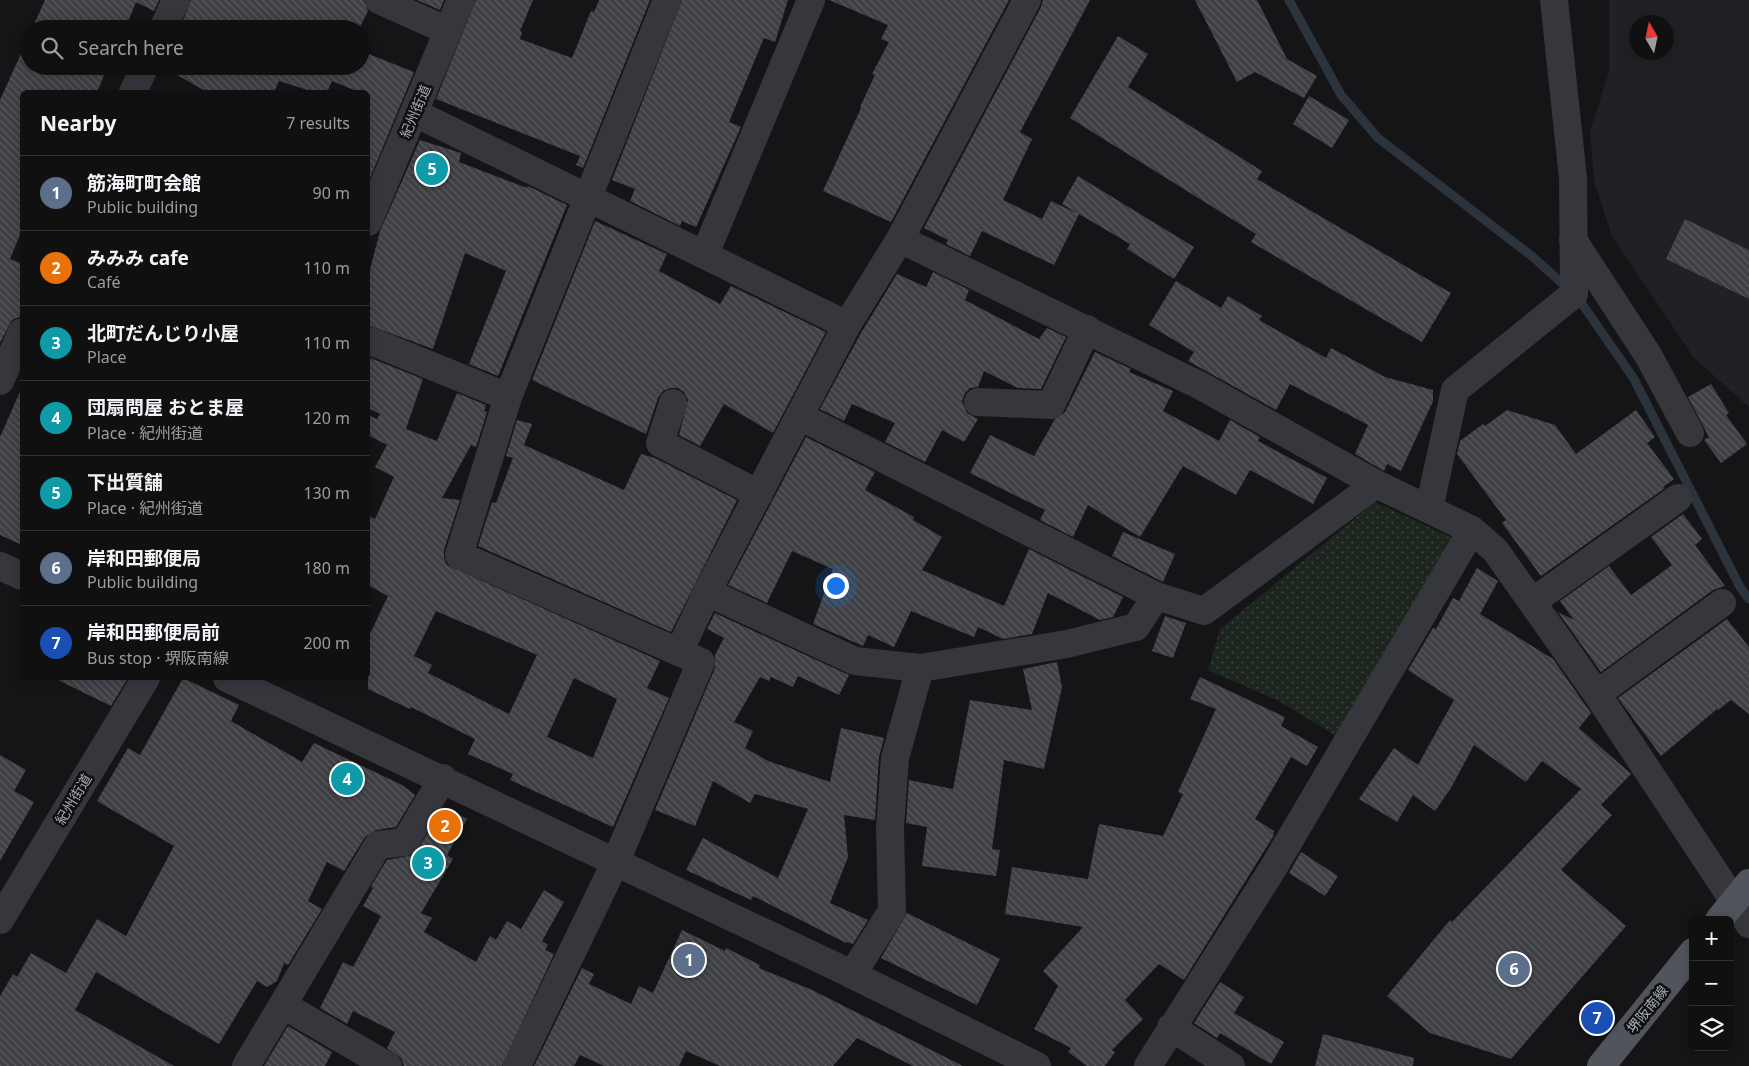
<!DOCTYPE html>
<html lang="en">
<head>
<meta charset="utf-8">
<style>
  body { margin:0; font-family:"Noto Sans","Noto Sans JP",sans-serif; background:#19191a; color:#f1f3f6 }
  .controls { position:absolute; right:15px; bottom:15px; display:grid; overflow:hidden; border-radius:8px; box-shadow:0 2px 12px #0003 }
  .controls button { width:45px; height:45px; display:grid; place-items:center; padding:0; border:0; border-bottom:1px solid #303031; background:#101011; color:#f1f3f6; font:25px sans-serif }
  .compass { position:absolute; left:1629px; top:15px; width:45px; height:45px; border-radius:50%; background:#101011; box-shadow:0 2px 12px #0003; rotate:351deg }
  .you { position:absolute; left:835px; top:585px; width:18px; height:18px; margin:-12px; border:4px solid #fff; border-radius:50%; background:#1a73e8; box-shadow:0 0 0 8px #1a73e833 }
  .badge { display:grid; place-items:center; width:32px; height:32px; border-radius:50%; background:#b45309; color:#fff; font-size:16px; font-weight:700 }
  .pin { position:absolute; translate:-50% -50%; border:2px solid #fff; box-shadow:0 1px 5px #0006 }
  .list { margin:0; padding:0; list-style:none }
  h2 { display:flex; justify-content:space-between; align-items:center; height:65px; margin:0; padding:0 20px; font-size:21px }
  h2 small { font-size:16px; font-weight:400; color:#9c9d9f }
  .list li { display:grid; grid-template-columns:32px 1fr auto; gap:15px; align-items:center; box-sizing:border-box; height:75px; padding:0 20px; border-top:1px solid #303031 }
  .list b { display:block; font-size:19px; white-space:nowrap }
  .list p { margin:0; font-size:16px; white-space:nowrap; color:#9c9d9f }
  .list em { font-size:16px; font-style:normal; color:#9c9d9f }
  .icon { flex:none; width:28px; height:28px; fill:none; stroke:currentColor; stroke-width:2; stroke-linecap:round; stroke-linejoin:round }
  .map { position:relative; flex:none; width:1749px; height:1066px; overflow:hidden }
  .search { position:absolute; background:#101011; box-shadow:0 2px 12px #0003; left:20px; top:20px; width:350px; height:55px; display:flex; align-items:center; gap:12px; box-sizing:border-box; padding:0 18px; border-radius:28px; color:#9c9d9f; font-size:19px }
  .panel { position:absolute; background:#101011; box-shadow:0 2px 12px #0003; left:20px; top:90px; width:350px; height:590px; border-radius:8px }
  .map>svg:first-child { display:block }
  .built { fill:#212125; fill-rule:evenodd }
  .grass { fill:url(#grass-dots) }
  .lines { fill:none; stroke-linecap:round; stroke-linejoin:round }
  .stream { stroke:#2b343c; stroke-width:9 }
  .building { fill:url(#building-back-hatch); fill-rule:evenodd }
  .minor { stroke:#36373d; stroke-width:28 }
  .major { stroke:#52545c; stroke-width:28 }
  .labels { text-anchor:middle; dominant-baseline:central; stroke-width:5; stroke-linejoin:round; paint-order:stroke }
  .street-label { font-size:14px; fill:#a7acb8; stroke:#101012 }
</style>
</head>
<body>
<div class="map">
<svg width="1749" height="1066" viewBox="0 0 1749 1066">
  <defs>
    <pattern id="grass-dots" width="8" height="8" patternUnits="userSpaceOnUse" patternTransform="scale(1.25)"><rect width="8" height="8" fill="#1d261e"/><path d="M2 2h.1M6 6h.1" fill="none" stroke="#3b433d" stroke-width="1.8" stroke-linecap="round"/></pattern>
    <pattern id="building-back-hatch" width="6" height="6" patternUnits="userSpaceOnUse" patternTransform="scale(1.25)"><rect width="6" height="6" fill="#3f4045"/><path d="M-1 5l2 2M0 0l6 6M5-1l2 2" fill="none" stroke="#58595e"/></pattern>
  </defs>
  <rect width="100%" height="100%" fill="#151517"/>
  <path class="built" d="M 1609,0 L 1749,0 L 1749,407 L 1694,358 L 1612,236 L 1594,181 L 1590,131 L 1609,72 ZM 1636,22 L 1666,22 L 1666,52 L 1636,52 Z"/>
  <path class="grass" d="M 1375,502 L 1457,540 L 1338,737 L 1279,701 L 1208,670 L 1220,629 Z"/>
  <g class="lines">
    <path class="stream" d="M 1289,0 L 1341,95 L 1378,138 L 1533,257 L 1578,298 L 1634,379 L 1740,587 L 1749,599"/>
  </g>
  <path class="building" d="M 45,0 L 159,0 L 154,11 L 136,2 L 125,29 L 32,29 Z
    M 191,0 L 364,0 L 368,11 L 359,29 L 180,29 Z
    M 417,0 L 444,0 L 440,10 Z
    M 476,0 L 533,0 L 520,31 L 522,32 L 520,39 L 572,58 L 591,11 L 594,12 L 599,0 L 650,0 L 583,168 L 576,165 L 580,156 L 436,99 Z
    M 682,0 L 788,0 L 775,42 L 764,38 L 729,122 L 741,127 L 696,227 L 682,221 L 680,226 L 630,201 L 635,189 L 612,180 Z
    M 829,0 L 1009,0 L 891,222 L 823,191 L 861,108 L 860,107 L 875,75 L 872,74 L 889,42 L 881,39 L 888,25 Z
    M 1043,0 L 1090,0 L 1020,132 L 1032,139 L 1003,200 L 1042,219 L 1051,201 L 1079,214 L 1054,265 L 982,231 L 970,256 L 946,244 L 948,240 L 924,228 L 1041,7 Z
    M 1195,0 L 1257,0 L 1287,59 L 1317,76 L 1304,98 L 1255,72 L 1237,82 Z
    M 29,36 L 29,66 L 108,66 L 97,92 L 22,92 L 22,230 L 10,259 L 22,264 L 22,316 L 12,320 L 0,343 L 0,100 Z
    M 1118,36 L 1148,54 L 1128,87 L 1262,171 L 1257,179 L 1451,293 L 1422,342 L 1251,242 L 1256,234 L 1070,118 Z
    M 361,51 L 414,72 L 368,183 L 368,92 L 359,92 L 332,81 L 327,92 L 314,92 L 279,81 L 274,92 L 207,92 L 172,72 L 174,66 L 361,66 Z
    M 1309,96 L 1349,120 L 1332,148 L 1293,124 Z
    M 420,140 L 461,153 L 459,162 L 527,188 L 528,186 L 567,205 L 498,376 L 469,364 L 506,271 L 465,253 L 433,349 L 368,325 L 368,277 L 380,231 Z
    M 1078,176 L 1194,247 L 1174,279 L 1127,249 L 1130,244 L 1062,204 Z
    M 1685,219 L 1749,250 L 1749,299 L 1666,259 Z
    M 595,221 L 667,254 L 659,271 L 720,304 L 731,286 L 826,332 L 773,433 L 724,404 L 700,446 L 679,435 L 688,400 L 684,392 L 678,388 L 670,388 L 663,391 L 658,398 L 646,434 L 532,380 Z
    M 933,272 L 969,290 L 965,300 L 1039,339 L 1047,328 L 1066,337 L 1041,389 L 1018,388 L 984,371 L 978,387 L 970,388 L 965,393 L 962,401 L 967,413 L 978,419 L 964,442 L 942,430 L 925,462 L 885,442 L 895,423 L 852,404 L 844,421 L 820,409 L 861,333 L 897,274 L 926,287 Z
    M 1176,281 L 1221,308 L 1228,296 L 1262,316 L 1259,320 L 1326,358 L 1331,348 L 1385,377 L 1433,390 L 1433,401 L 1401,471 L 1387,464 L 1384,471 L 1355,454 L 1368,425 L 1290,384 L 1276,410 L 1188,361 L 1194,352 L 1149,325 Z
    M 1095,352 L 1131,369 L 1129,372 L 1173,391 L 1163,411 L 1219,441 L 1230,420 L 1260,437 L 1258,441 L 1327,478 L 1313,504 L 1250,470 L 1236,495 L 1183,466 L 1140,537 L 1088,505 L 1073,537 L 1040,520 L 1045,510 L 970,473 L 990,435 L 1034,456 L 1055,419 L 1065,412 Z
    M 368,357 L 423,379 L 406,429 L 437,441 L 457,393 L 486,405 L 484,411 L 487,412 L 476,447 L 471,445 L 442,498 L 460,500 L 444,550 L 444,558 L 447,565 L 660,661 L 647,688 L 669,698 L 613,827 L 510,780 L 513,774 L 468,754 L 475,739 L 411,707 L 410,709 L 368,689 L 368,638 L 388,596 L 368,585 L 368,515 L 375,519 L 394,477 L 375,467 L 387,445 L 368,435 L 368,415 L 377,419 L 380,414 L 368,408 ZM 436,611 L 537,655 L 509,714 L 428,673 L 432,665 L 414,656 ZM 574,678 L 617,699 L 593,758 L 547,737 Z
    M 1711,384 L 1729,413 L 1726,415 L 1747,444 L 1721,463 L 1704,440 L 1709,437 L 1688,397 Z
    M 22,387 L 22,545 L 0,535 L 0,437 Z
    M 1507,410 L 1555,425 L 1576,454 L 1636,410 L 1655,437 L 1647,443 L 1674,479 L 1663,487 L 1665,488 L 1541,576 L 1502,523 L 1506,520 L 1457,454 L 1460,441 L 1483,424 L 1485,426 Z
    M 517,420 L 532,424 L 524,445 L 624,490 L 641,454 L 655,458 L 737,500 L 671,632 L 478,546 L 492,502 L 496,503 L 513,458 L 506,456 Z
    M 806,437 L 875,472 L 865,490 L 914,517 L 913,520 L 942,537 L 922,570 L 1004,606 L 1029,549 L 1123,597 L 1113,617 L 1100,620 L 1048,593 L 1032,634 L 1003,639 L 978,627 L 974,637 L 911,611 L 894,647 L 868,635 L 863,646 L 813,624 L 833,569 L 792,551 L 767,603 L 728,585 Z
    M 1683,514 L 1702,539 L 1695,545 L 1725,586 L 1713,590 L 1601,672 L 1558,612 L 1574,620 L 1560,601 L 1609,566 L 1631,595 L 1672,565 L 1651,537 Z
    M 1123,532 L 1175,554 L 1163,582 L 1112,556 Z
    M 1477,568 L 1498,581 L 1480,614 L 1553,659 L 1591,713 L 1579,728 L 1631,774 L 1601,805 L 1612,815 L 1561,870 L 1626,926 L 1511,1059 L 1430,1033 L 1387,996 L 1450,920 L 1452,922 L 1581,789 L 1542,761 L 1526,782 L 1474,745 L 1451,788 L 1435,811 L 1413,795 L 1397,822 L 1359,799 L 1394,748 L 1418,765 L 1454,700 L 1408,670 L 1433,628 L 1436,629 L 1453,598 L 1459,601 Z
    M 715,613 L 849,675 L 839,695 L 798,676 L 793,687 L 771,677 L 769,681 L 760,677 L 734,722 L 753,731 L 745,748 L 768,761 L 830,782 L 841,728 L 884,738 L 879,757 L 875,820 L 844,815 L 848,857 L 830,903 L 868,920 L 853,944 L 847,942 L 846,943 L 753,896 L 751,900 L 686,870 L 703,838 L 778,878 L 808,809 L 755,794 L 750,803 L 713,781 L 695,826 L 655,810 L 715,668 L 715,655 L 724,638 L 707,629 Z
    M 1165,616 L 1186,623 L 1173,658 L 1152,651 Z
    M 1727,619 L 1749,647 L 1749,714 L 1731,700 L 1718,710 L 1717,709 L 1661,756 L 1618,698 Z
    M 1057,662 L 1062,687 L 1044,769 L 1004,760 L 992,849 L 1000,850 L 996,876 L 922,866 L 927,827 L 906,823 L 909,780 L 953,789 L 970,700 L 1032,710 L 1023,669 Z
    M 1200,677 L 1285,717 L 1281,726 L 1318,747 L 1307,766 L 1291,757 L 1255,819 L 1274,831 L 1273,834 L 1274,835 L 1184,980 L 1159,964 L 1125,1000 L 1143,1019 L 1112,1050 L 1115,1052 L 1105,1066 L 1087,1066 L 1068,1052 L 1071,1048 L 1034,1029 L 1058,986 L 1043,971 L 1083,927 L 1005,914 L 1012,867 L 1088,879 L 1099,824 L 1163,836 L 1183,794 L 1178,792 L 1216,709 L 1190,699 Z
    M 54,678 L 128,678 L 111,706 Z
    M 183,678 L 239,705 L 231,721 L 302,762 L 314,743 L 402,785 L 415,795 L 396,827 L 376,830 L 365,837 L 344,871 L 327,862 L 308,901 L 322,909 L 288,965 L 284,963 L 277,981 L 267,987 L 257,981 L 219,1044 L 96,972 L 75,1010 L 174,1066 L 0,1066 L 0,996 L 13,974 L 17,977 L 31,953 L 66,973 L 97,919 L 126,936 L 174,846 L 97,801 L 128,748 L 140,755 Z
    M 0,755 L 26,770 L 14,791 L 34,802 L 0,861 Z
    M 444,807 L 467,819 L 447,855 L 453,859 L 421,913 L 432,918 L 424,932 L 476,962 L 490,936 L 496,940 L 507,921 L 521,929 L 544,890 L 564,902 L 542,941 L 548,945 L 545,950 L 554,954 L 502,1066 L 404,1066 L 401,1058 L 387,1048 L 395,1032 L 353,1011 L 347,1024 L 320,1008 L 343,962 L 353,967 L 381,916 L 363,906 L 373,888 L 371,886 L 387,860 L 414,855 Z
    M 1301,852 L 1338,876 L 1325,896 L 1289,873 Z
    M 907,913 L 1000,959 L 977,1005 L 881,958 Z
    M 682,930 L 725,951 L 726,948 L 760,965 L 759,968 L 812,990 L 963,1066 L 913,1066 L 857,1038 L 833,1066 L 720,1066 L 686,1051 L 679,1066 L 604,1066 L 580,1055 L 574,1066 L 534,1066 L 582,968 L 594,974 L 589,984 L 631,1004 L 639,986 L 653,993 Z
    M 1220,982 L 1244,997 L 1234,1013 L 1284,1042 L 1271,1064 L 1220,1033 L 1217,1038 L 1194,1023 Z
    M 288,1026 L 332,1052 L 325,1066 L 264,1066 Z
    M 1323,1034 L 1414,1058 L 1413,1066 L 1315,1066 Z"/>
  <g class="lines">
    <path class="minor" d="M 379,0 L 448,31
      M 163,29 L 176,0
      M 133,92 L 145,66
      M 415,113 L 847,325
      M 368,222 L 461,0
      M 900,239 L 1027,0
      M 1573,240 L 1648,355 L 1690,433
      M 705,254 L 811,0
      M 368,340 L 508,397
      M 0,381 L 22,332
      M 978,402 L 1051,405 L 1087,329
      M 673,403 L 660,443 L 759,494
      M 1429,509 L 1455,390 L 1574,294 L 1573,178 L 1554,0
      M 0,566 L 22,576
      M 707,592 L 855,661 L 920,668 L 1067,644 L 1136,627 L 1156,596 L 799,416
      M 1156,596 L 1204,611 L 1376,484
      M 1532,602 L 1678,498
      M 679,652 L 707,592 L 847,325 L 900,239 L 1203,387 L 1376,484 L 1472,530 L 1495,550 L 1597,694 L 1749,924
      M 227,678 L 841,969 L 1037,1066
      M 1597,694 L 1722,603
      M 0,920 L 146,678
      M 852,975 L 892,911 L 890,828 L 895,758 L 920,668
      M 283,1005 L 388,1066
      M 1171,1027 L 1231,1066
      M 246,1066 L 378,845 L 405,842 L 443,778
      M 517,1066 L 616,861 L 701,662 L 459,555 L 508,397 L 667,0
      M 1148,1066 L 1272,870 L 1472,530"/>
    <path class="major" d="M 1719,920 L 1749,883
      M 1601,1066 L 1693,952"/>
  </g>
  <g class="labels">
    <g class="street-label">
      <text transform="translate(415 111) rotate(-67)">紀州街道</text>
      <text transform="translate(73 799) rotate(-59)">紀州街道</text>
      <text transform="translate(1647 1009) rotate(-51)">堺阪南線</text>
    </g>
  </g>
</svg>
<div class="controls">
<button>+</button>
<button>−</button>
<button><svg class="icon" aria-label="layers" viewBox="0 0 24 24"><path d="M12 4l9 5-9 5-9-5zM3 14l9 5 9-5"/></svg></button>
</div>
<svg class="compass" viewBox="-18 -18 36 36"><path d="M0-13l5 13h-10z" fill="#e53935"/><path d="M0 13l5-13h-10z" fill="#9c9d9f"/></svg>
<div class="you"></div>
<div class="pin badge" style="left:689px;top:960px;background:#5c6f8a">1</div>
<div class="pin badge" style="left:445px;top:826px;background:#e8710a">2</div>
<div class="pin badge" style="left:428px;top:863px;background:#0f9aa8">3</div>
<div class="pin badge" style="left:347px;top:779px;background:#0f9aa8">4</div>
<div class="pin badge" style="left:432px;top:169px;background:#0f9aa8">5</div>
<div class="pin badge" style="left:1514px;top:969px;background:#5c6f8a">6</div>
<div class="pin badge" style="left:1597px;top:1018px;background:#1a4fb4">7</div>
<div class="search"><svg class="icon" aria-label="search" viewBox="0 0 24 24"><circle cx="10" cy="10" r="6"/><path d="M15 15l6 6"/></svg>Search here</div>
<section class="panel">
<h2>Nearby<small>7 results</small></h2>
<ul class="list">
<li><span class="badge" style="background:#5c6f8a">1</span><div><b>筋海町町会館</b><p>Public building</p></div><em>90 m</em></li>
<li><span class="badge" style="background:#e8710a">2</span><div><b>みみみ cafe</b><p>Café</p></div><em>110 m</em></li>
<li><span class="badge" style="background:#0f9aa8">3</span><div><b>北町だんじり小屋</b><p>Place</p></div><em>110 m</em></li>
<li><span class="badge" style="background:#0f9aa8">4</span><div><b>団扇問屋 おとま屋</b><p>Place · 紀州街道</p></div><em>120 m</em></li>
<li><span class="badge" style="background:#0f9aa8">5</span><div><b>下出質舗</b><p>Place · 紀州街道</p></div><em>130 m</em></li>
<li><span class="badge" style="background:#5c6f8a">6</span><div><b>岸和田郵便局</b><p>Public building</p></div><em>180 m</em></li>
<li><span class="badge" style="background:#1a4fb4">7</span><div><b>岸和田郵便局前</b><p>Bus stop · 堺阪南線</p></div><em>200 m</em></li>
</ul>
</section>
</div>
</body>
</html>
